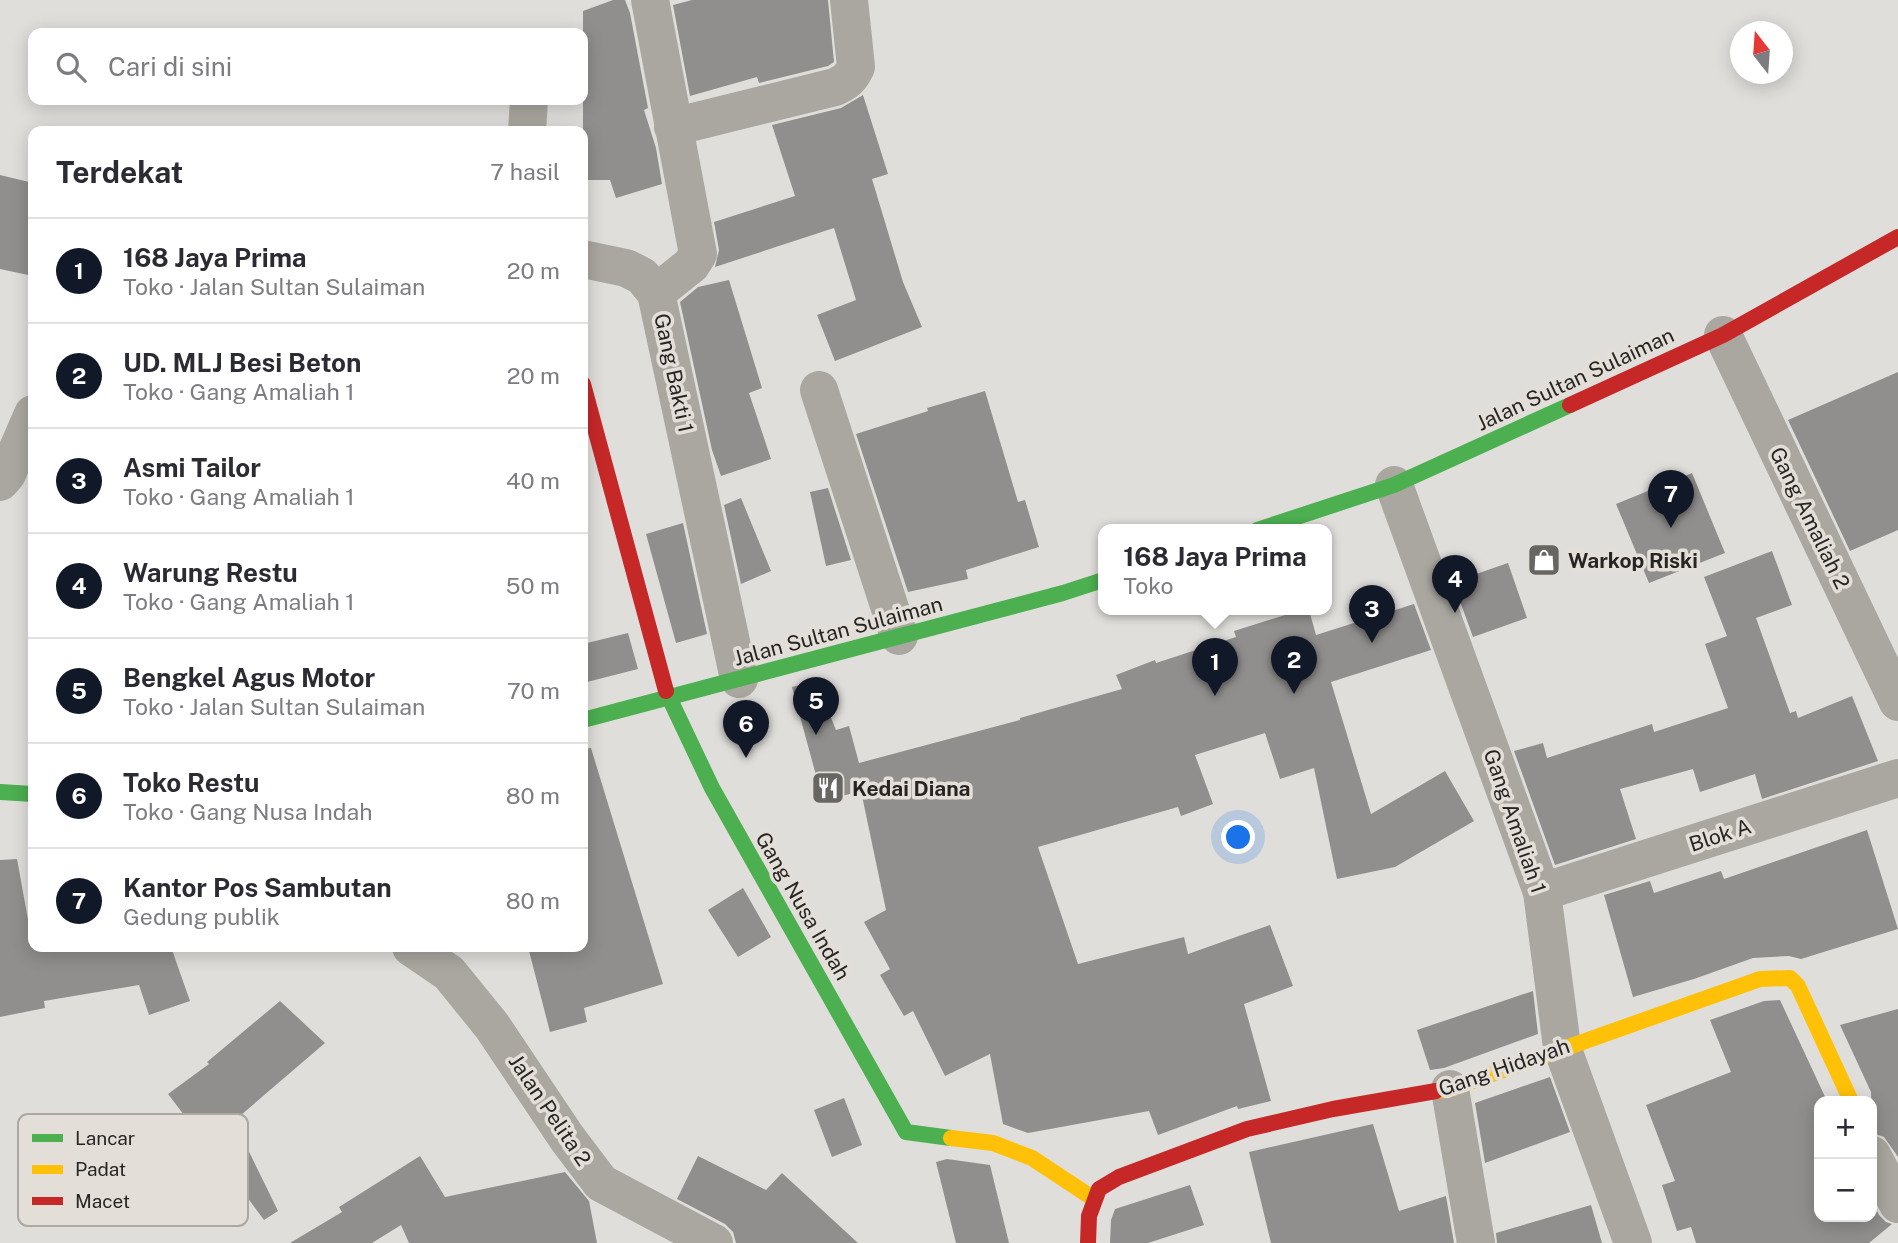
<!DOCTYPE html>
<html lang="id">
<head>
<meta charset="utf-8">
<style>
  body { margin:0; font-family:"Public Sans",sans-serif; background:#f7f7f7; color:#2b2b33 }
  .controls { position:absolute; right:21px; bottom:21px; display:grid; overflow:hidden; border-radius:14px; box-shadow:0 4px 18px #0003 }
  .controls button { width:63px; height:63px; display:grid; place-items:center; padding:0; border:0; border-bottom:2px solid #e1e1e2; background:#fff; color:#2b2b33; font:35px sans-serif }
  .compass { position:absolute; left:1730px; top:21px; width:63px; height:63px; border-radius:50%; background:#fff; box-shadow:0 4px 18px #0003; rotate:343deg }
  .you { position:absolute; left:1239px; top:838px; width:24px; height:24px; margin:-18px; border:5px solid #fff; border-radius:50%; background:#1a73e8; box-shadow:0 0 0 10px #1a73e833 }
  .badge { display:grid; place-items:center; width:46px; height:46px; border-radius:50%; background:#111827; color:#fff; font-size:23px; font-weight:700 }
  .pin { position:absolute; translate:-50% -58px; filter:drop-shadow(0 2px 4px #0008) }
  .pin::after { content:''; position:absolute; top:37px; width:24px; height:21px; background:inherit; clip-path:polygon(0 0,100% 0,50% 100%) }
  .popup { position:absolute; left:1098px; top:524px; width:234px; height:91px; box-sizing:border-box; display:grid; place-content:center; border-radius:14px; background:#fff; filter:drop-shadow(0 2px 5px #0005); font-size:23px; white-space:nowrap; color:#7c7c81 }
  .popup b { font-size:26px; color:#2b2b33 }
  .popup::after { content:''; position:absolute; left:50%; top:100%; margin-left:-14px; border:14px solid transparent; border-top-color:#fff }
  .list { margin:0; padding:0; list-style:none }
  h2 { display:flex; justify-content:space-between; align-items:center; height:91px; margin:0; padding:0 28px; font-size:30px }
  h2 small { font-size:23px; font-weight:400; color:#7c7c81 }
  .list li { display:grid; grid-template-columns:46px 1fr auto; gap:21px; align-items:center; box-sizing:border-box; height:105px; padding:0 28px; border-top:2px solid #e1e1e2 }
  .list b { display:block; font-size:26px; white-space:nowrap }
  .list p { margin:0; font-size:23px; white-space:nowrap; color:#7c7c81 }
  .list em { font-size:23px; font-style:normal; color:#7c7c81 }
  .icon { flex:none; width:38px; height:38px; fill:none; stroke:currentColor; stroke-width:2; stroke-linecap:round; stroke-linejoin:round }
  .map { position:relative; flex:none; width:1898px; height:1243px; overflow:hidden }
  .search { position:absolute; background:#fff; box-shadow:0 4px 18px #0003; left:28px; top:28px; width:560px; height:77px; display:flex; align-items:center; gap:18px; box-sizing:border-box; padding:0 24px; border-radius:14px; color:#7c7c81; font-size:26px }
  .panel { position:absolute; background:#fff; box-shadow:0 4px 18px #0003; left:28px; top:126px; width:560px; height:826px; border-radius:14px }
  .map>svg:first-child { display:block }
  .building { fill:#918f8d }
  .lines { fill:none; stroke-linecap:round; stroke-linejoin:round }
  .street { stroke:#aaa7a0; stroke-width:38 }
  .fast { stroke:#4caf50; stroke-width:16 }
  .slow { stroke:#ffc107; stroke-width:16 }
  .jam { stroke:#c62828; stroke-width:16 }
  .labels { text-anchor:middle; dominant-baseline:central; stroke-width:7; stroke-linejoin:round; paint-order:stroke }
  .street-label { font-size:21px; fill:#272523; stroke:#e3dfd8 }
  .poi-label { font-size:21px; font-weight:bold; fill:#272523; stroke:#e3dfd8; text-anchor:start }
  .key { fill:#e3dfd8; stroke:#aba7a2; stroke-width:2 }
  .key-label { font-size:19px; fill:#272523 }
</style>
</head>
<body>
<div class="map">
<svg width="1898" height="1243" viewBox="0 0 1898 1243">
  <rect width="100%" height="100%" fill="#e0dedb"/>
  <path class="building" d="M 613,0 L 625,0 L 630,13 L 648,108 L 644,110 L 656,148 L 662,184 L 616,198 L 610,180 L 583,180 L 583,11 Z
    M 692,0 L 828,0 L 834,62 L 828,66 L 759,83 L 757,77 L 690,96 L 673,5 Z
    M 863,95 L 888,174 L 872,179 L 903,282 L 922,327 L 835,361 L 817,315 L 856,300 L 834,228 L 715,267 L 719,250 L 714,222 L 795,196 L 772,125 L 841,108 Z
    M 0,175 L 33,183 L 33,276 L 0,269 Z
    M 729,280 L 762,388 L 749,393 L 771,459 L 721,476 L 712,450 L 680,302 L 698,287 Z
    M 1898,372 L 1898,530 L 1850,551 L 1788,420 Z
    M 985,391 L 1018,502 L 1025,500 L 1039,547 L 966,570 L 968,579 L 908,592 L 856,434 L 928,411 L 927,408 Z
    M 1692,473 L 1725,553 L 1649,583 L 1616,504 Z
    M 828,488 L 851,560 L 826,566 L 810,492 Z
    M 741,498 L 771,571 L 741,584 L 724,505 Z
    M 683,523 L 707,634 L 676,643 L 646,534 Z
    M 1772,551 L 1792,605 L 1756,618 L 1790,713 L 1796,711 L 1798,718 L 1852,696 L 1878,761 L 1762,799 L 1755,774 L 1700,792 L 1693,769 L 1620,789 L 1636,839 L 1555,865 L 1514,751 L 1543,743 L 1547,758 L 1652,724 L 1654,732 L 1728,708 L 1705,644 L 1727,636 L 1704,577 Z
    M 1508,563 L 1527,618 L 1473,637 L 1453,582 Z
    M 1414,604 L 1431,650 L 1331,682 L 1371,814 L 1445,771 L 1474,821 L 1395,867 L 1337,879 L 1314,768 L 1280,779 L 1265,733 L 1195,755 L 1213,804 L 1181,816 L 1178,807 L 1038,847 L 1078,964 L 1184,937 L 1188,954 L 1270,925 L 1293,986 L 1244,1004 L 1271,1101 L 1238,1109 L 1237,1106 L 1158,1135 L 1149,1111 L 1028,1133 L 1003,1124 L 990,1054 L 945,1076 L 913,1011 L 904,1016 L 880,975 L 890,969 L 864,922 L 886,910 L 861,791 L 823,801 L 792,687 L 816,681 L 836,730 L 849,726 L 859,763 L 1020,720 L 1020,718 L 1122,689 L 1116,675 L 1155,660 L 1156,663 L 1236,637 L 1234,631 L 1301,610 L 1309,610 L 1316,635 Z
    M 628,633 L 638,669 L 583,683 L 583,644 Z
    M 591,748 L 663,984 L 584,1008 L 587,1022 L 550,1032 L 528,947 L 583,947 L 583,749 Z
    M 1867,830 L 1898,929 L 1801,959 L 1789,956 L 1753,958 L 1694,979 L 1633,997 L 1604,895 L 1650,881 L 1654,893 L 1721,871 L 1724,879 Z
    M 17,859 L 33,947 L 171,947 L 190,1001 L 149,1015 L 139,985 L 44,1001 L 45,1008 L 0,1017 L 0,860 Z
    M 743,888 L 771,937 L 738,957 L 708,910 Z
    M 1533,991 L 1538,1034 L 1444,1068 L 1430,1070 L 1417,1030 Z
    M 1780,1000 L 1827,1101 L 1819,1101 L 1819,1217 L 1872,1217 L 1872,1201 L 1879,1215 L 1886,1222 L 1892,1224 L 1869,1243 L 1696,1243 L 1691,1227 L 1677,1231 L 1662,1185 L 1675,1181 L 1646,1105 L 1731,1072 L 1710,1020 L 1764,1001 Z
    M 280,1001 L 325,1043 L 234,1121 L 278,1211 L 264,1220 L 233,1178 L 214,1187 L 218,1194 L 181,1214 L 176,1205 L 157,1214 L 144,1189 L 213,1153 L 168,1094 L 209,1064 L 207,1062 Z
    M 1898,1009 L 1898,1157 L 1884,1137 L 1872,1133 L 1871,1092 L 1840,1025 Z
    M 1550,1077 L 1570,1132 L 1485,1163 L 1475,1103 Z
    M 844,1098 L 862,1145 L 832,1157 L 814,1110 Z
    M 1373,1124 L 1399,1211 L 1446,1196 L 1454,1243 L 1271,1243 L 1249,1152 Z
    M 420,1156 L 445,1197 L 565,1172 L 589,1201 L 597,1243 L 409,1243 L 401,1225 L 372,1243 L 290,1243 L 342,1212 L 339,1207 Z
    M 698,1156 L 766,1190 L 782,1173 L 858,1243 L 736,1243 L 733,1232 L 725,1224 L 677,1199 Z
    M 947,1159 L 990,1165 L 1009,1243 L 956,1243 L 936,1162 Z
    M 1190,1185 L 1204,1225 L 1148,1243 L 1110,1243 L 1111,1220 L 1115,1209 Z
    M 1591,1205 L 1602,1243 L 1497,1243 L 1496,1233 Z"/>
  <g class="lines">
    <path class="street" d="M 650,0 L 698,254 L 691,265 L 656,293
      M 673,127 L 835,87 C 846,82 851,78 856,67 L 849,0
      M 527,131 L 529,100
      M 583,259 L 626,268 L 642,276 L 656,293 L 739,679
      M 1723,335 L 1898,702
      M 819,390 L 899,636
      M 0,482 L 7,474 L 33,414
      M 1394,485 L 1542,892 L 1562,1047 L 1633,1243
      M 1542,892 L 1898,778
      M 411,947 L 449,973 L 492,1026 L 567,1138 L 601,1183 L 714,1243
      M 1450,1089 L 1476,1243
      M 1872,1155 L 1898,1204"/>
    <path class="fast" d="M 1257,530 L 1394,485 L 1570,405
      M 666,691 L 712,788 L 906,1132 L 951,1138
      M 583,720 L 1063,593 L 1103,580
      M 0,792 L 33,794"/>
    <path class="slow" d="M 1436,1091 L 1450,1089 L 1760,979 L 1790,978 L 1798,986 L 1851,1101
      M 951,1138 L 993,1143 L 1032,1158 L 1094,1199"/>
    <path class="jam" d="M 583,384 L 666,691
      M 1570,405 L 1723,335 L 1898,237
      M 1088,1243 L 1089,1216 L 1099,1189 L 1119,1177 L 1247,1129 L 1333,1109 L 1436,1091"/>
  </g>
  <defs>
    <symbol id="shop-square" viewBox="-11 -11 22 22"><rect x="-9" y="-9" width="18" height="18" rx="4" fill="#686663" stroke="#e3dfd8"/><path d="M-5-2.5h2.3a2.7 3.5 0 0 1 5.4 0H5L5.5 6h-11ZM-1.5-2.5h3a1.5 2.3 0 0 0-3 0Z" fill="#fff"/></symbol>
    <symbol id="restaurant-square" viewBox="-11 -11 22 22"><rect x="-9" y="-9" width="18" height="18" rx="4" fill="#686663" stroke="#e3dfd8"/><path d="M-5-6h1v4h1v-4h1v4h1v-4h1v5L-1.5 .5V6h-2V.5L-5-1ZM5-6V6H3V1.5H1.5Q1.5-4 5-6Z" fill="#fff"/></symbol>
  </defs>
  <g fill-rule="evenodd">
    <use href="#shop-square" x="1525" y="541" width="38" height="38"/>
    <use href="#restaurant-square" x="809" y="769" width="38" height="38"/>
  </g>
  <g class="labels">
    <g class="street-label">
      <text transform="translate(674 373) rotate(78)">Gang Bakti 1</text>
      <text transform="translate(1575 379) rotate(-25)">Jalan Sultan Sulaiman</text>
      <text transform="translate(1810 518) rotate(64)">Gang Amaliah 2</text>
      <text transform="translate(838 631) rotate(-15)">Jalan Sultan Sulaiman</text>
      <text transform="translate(1515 821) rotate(71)">Gang Amaliah 1</text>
      <text transform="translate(1720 835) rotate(-18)">Blok A</text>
      <text transform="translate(803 906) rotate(60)">Gang Nusa Indah</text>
      <text transform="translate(1504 1067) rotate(-19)">Gang Hidayah</text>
      <text transform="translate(550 1110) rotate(56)">Jalan Pelita 2</text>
    </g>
    <g class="poi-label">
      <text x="1568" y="560">Warkop Riski</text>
      <text x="852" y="788">Kedai Diana</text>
    </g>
  </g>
  <rect x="18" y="1114" width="230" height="112" rx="10" class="key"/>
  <rect x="32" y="1134" width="31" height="8" fill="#4caf50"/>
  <rect x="32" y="1165" width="31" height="9" fill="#ffc107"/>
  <rect x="32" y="1197" width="31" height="8" fill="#c62828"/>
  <g class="key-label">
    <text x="75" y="1145">Lancar</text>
    <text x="75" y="1176">Padat</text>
    <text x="75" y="1208">Macet</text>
  </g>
</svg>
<div class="controls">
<button>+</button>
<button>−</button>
</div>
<svg class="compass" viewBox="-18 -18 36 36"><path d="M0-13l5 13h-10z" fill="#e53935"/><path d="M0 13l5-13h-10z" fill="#7c7c81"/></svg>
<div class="you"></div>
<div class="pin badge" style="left:1215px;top:696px">1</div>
<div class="popup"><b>168 Jaya Prima</b>Toko</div>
<div class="pin badge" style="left:1294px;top:694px">2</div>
<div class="pin badge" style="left:1372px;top:643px">3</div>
<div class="pin badge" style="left:1455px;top:613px">4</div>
<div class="pin badge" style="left:816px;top:735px">5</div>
<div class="pin badge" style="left:746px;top:758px">6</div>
<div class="pin badge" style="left:1671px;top:528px">7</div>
<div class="search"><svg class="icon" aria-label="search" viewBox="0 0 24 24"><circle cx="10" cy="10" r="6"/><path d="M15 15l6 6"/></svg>Cari di sini</div>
<section class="panel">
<h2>Terdekat<small>7 hasil</small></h2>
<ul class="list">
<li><span class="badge">1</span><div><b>168 Jaya Prima</b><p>Toko · Jalan Sultan Sulaiman</p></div><em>20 m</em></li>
<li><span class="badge">2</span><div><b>UD. MLJ Besi Beton</b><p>Toko · Gang Amaliah 1</p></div><em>20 m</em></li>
<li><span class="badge">3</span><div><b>Asmi Tailor</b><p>Toko · Gang Amaliah 1</p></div><em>40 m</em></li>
<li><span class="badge">4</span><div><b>Warung Restu</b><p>Toko · Gang Amaliah 1</p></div><em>50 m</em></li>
<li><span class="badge">5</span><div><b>Bengkel Agus Motor</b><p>Toko · Jalan Sultan Sulaiman</p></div><em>70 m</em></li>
<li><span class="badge">6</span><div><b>Toko Restu</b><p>Toko · Gang Nusa Indah</p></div><em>80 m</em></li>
<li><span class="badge">7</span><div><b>Kantor Pos Sambutan</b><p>Gedung publik</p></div><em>80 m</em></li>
</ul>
</section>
</div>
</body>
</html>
